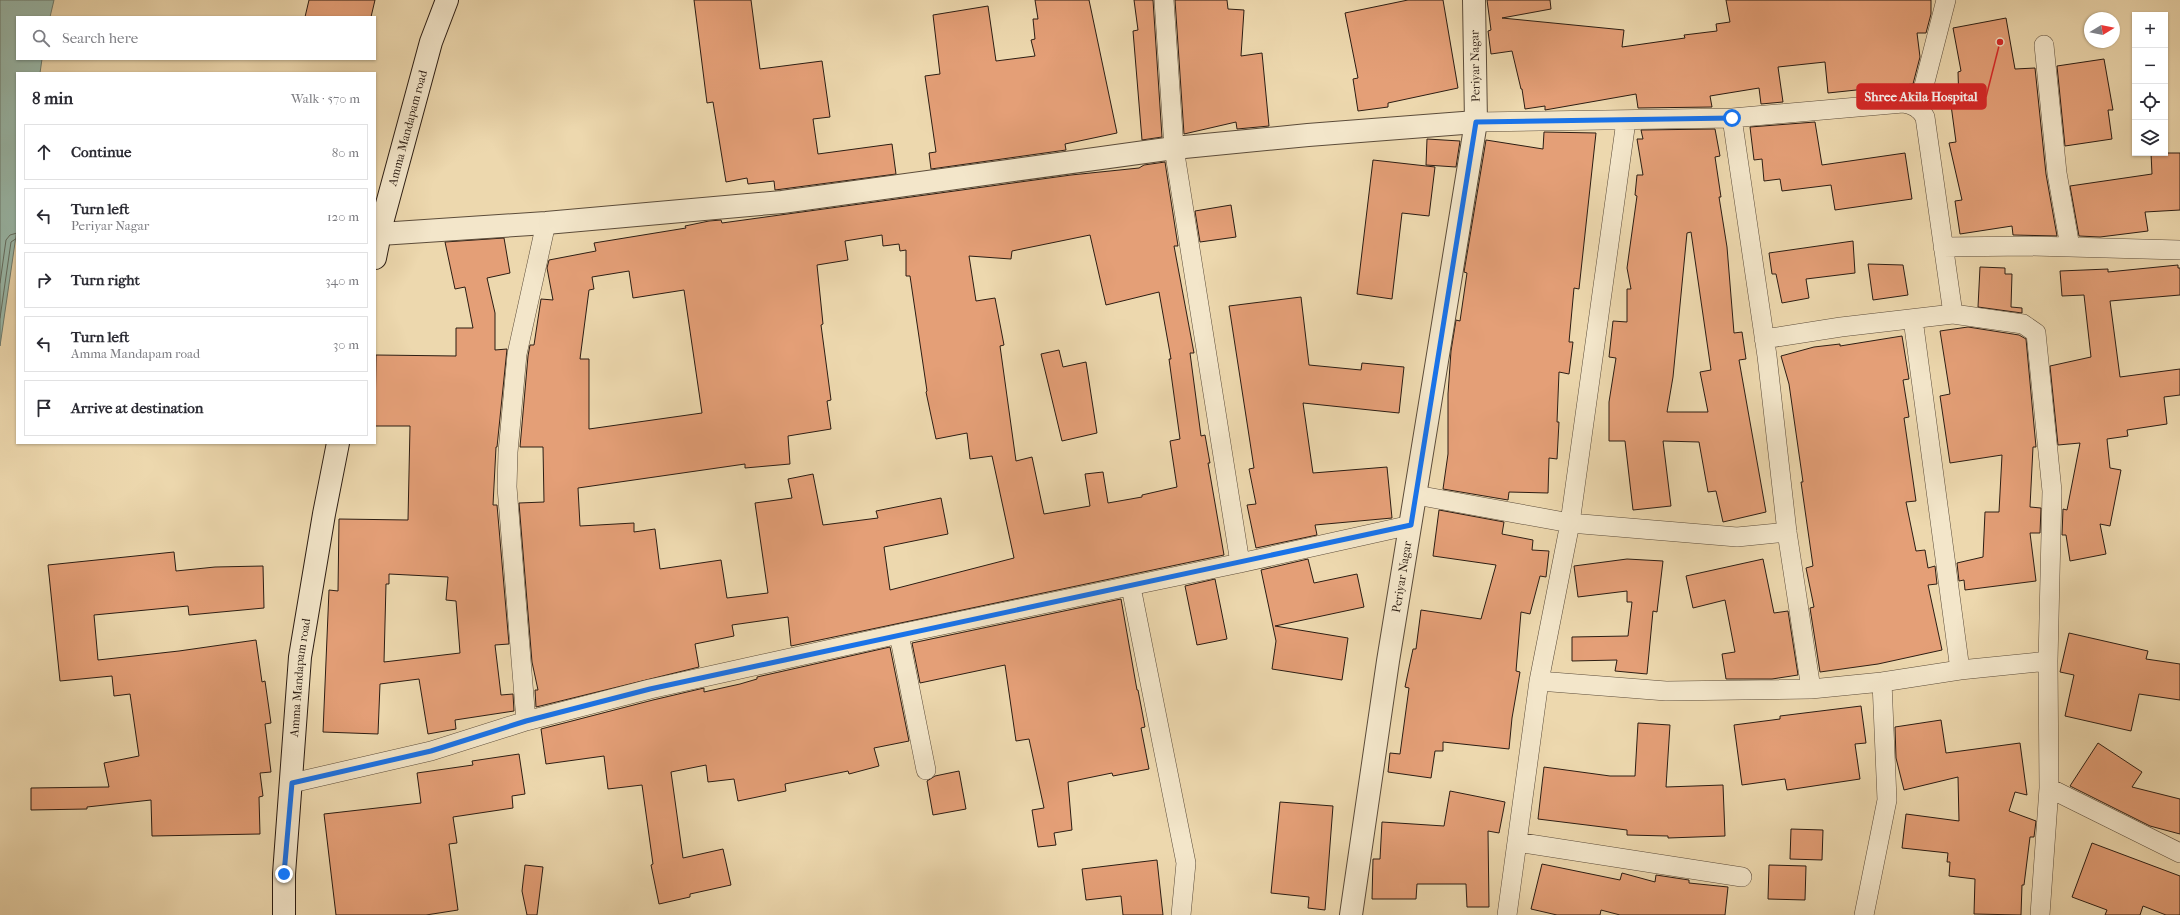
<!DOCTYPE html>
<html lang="en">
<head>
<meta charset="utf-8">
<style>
  body { margin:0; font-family:"IM FELL French Canon",serif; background:#f7f7f7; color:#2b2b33 }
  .controls { position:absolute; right:12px; top:12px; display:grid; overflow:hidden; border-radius:0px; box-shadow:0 1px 3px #0004 }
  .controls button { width:36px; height:36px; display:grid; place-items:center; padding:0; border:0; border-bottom:1px solid #e1e1e2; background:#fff; color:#2b2b33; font:20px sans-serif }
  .compass { position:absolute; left:2084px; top:12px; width:36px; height:36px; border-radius:50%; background:#fff; box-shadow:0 1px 3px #0004; rotate:80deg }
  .stop { position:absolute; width:12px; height:12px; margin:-9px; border:3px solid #1a73e8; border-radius:50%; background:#fff }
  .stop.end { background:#1a73e8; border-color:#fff; box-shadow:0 1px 4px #0008 }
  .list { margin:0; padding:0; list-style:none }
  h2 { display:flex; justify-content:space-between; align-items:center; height:52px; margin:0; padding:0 16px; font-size:17px }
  h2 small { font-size:13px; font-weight:400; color:#7c7c81 }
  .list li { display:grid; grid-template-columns:26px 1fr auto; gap:12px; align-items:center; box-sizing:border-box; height:56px; margin:0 8px 8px; padding:0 8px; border:1px solid #e1e1e2; border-radius:0px }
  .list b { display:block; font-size:15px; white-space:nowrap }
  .list p { margin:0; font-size:13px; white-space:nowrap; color:#7c7c81 }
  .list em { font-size:13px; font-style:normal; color:#7c7c81 }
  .icon { flex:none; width:22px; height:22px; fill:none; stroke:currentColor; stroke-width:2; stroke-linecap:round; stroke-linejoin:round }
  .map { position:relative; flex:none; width:2180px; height:915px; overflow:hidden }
  .search { position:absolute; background:#fff; box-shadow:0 1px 3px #0004; left:16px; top:16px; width:360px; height:44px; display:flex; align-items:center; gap:10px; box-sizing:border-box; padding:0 14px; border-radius:0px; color:#7c7c81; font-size:15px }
  .panel { position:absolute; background:#fff; box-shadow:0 1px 3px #0004; left:16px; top:72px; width:360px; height:372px; border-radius:0px }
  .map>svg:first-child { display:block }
  .water { fill:#99baac; stroke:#6d7b6f }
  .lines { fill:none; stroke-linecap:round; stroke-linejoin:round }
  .shore { stroke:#626c60; stroke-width:1 }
  .building { fill:#e49f77; stroke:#2c1d13; fill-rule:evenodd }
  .minor-casing { stroke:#5c4c3a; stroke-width:20 }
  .tertiary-casing { stroke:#5c4c3a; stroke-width:24 }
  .secondary-casing { stroke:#2c1d13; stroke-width:24 }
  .minor { stroke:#f3e6ca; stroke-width:19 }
  .tertiary { stroke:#f3e6ca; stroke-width:22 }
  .secondary { stroke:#f3e6ca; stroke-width:22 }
  .route { stroke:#1a73e8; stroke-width:5 }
  .labels { text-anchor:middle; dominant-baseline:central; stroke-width:4; stroke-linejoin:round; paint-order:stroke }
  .street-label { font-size:12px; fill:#2c1d13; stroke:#f3e6ca }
  .leader { fill:none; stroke:#d62828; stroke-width:1.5 }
  .callout-dot { fill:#d62828; stroke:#f3e6ca; stroke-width:1.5 }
  .callout { fill:#d62828; stroke:#d62828; stroke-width:1.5 }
  .callout-label { font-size:13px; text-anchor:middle; font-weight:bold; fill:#fff }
</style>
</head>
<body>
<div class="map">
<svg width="2180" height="915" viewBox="0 0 2180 915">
  <rect width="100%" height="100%" fill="#edd8ae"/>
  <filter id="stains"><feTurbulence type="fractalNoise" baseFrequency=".005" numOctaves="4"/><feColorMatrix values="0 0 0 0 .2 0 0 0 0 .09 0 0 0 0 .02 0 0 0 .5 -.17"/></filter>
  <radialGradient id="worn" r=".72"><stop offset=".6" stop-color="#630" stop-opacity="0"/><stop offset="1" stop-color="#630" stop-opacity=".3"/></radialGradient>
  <path class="water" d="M 0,0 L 54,0 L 50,17 L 17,17 L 17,59 L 42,59 L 40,73 L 17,73 L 17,229 L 0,346 Z"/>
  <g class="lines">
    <path class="shore" d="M 0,283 L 6,240 L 10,235 L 17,233
      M 0,318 L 11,242 L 17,238"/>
  </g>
  <path class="building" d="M 309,0 L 375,0 L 371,17 L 305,17 Z
    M 694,0 L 751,0 L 760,69 L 822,61 L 830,117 L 813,119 L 818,154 L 892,144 L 896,174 L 775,190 L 774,181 L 748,184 L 747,178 L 726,182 L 713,102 L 707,103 Z
    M 1035,0 L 1089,0 L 1117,133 L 1065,144 L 1066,150 L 931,169 L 929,153 L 936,152 L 925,76 L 940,74 L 933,15 L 988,6 L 996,61 L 1035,56 L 1031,40 L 1035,39 L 1033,19 L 1038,19 Z
    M 1134,0 L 1153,0 L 1162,137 L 1142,140 L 1133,31 L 1138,30 Z
    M 1175,0 L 1227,0 L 1228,9 L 1244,10 L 1241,56 L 1262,53 L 1269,126 L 1237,129 L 1236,122 L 1184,134 Z
    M 1408,0 L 1443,0 L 1458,88 L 1388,103 L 1388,107 L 1358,111 L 1353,79 L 1358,78 L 1345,13 Z
    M 1487,0 L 1550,0 L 1551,9 L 1502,18 L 1624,30 L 1622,47 L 1685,38 L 1684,35 L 1717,31 L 1716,24 L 1730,22 L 1726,0 L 1931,0 L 1931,14 L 1926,33 L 1917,33 L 1920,57 L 1913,84 L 1828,93 L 1825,62 L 1778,67 L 1783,102 L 1761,104 L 1759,88 L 1710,96 L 1712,107 L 1638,108 L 1636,94 L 1545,110 L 1545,106 L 1525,109 L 1522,89 L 1521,89 L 1512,51 L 1491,54 L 1488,31 L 1491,30 Z
    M 2006,18 L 2015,69 L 2035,68 L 2046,174 L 2057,236 L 2013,235 L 2012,226 L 1960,234 L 1955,201 L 1962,200 L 1949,143 L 1956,142 L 1951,105 L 1959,104 L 1958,72 L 1961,71 L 1953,28 Z
    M 2104,59 L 2113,110 L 2108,110 L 2112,139 L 2065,146 L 2057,66 Z
    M 1815,122 L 1822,165 L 1905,153 L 1912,199 L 1835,210 L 1831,185 L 1782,191 L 1780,179 L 1764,181 L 1762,159 L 1754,160 L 1750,127 Z
    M 1715,129 L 1720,156 L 1715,157 L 1721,197 L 1719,197 L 1727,247 L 1734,333 L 1742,332 L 1746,359 L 1739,360 L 1766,512 L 1723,522 L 1716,491 L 1708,492 L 1699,442 L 1663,441 L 1671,506 L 1633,510 L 1625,441 L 1609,441 L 1609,402 L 1616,358 L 1609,357 L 1613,321 L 1627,322 L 1627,289 L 1631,289 L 1627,268 L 1637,196 L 1635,195 L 1637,175 L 1643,175 L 1637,139 L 1643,139 L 1641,130 ZM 1691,232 L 1711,370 L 1700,372 L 1708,412 L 1667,412 L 1673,377 L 1687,233 Z
    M 1544,132 L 1596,133 L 1579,289 L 1574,288 L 1569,342 L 1573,342 L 1569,374 L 1559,372 L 1557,422 L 1559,422 L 1557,459 L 1549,458 L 1548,493 L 1509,492 L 1508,500 L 1443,489 L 1448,454 L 1448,394 L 1451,351 L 1456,320 L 1460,321 L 1467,273 L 1464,272 L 1486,140 L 1543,149 Z
    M 1427,139 L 1460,141 L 1456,167 L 1426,165 Z
    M 2151,153 L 2180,153 L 2180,210 L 2145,212 L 2148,231 L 2100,237 L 2079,236 L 2070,186 L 2152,174 Z
    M 1373,160 L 1435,167 L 1429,216 L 1402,213 L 1392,299 L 1357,294 Z
    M 1165,162 L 1178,246 L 1174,246 L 1194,353 L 1190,353 L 1201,436 L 1205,435 L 1210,463 L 1208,463 L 1224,555 L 791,646 L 788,617 L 732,625 L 734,636 L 695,644 L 699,667 L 536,707 L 535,690 L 538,690 L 532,662 L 519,503 L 544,502 L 543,447 L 520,447 L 528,356 L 530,345 L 534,345 L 541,299 L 553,300 L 547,268 L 549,260 L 596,251 L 594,243 L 686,228 L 685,226 L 709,221 L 721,220 L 722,223 L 1071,175 L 1139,168 L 1144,165 ZM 882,235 L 883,246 L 899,244 L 900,251 L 906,250 L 906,276 L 910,276 L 927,391 L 926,392 L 936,439 L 967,433 L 970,459 L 992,456 L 1014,558 L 890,590 L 884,547 L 948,534 L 941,498 L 876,511 L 878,518 L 823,525 L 813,474 L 788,479 L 792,498 L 755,503 L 768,593 L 727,598 L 721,560 L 660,569 L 655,529 L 634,532 L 634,523 L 580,526 L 578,488 L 745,464 L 745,468 L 790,464 L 788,436 L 831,429 L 827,401 L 831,400 L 821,325 L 823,324 L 817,265 L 848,260 L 845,241 ZM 1090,235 L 1106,305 L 1159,292 L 1171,359 L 1169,359 L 1180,439 L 1170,441 L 1177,487 L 1142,495 L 1142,497 L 1108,503 L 1103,472 L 1085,474 L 1090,506 L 1044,514 L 1032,457 L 1016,461 L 1000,346 L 1004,345 L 995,298 L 976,301 L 969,256 L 1011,259 L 1012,251 ZM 629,271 L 633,298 L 684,290 L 702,413 L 589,429 L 589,359 L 580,359 L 589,290 L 594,289 L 592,277 Z
    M 1231,205 L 1236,237 L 1200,242 L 1195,211 Z
    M 504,238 L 510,273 L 487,278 L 495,313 L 495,350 L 507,349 L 497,447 L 496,447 L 493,505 L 497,505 L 509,644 L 495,645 L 501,695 L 513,694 L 514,711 L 455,720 L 456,729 L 428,734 L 419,679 L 380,684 L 378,734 L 323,732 L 329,590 L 338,591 L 339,519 L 408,520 L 410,426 L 375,426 L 376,355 L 456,356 L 456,328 L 473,328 L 465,287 L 455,289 L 445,242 ZM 389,574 L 448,577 L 446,600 L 456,601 L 460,653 L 384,662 L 386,584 L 389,584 Z
    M 1853,241 L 1855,273 L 1806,279 L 1809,298 L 1782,303 L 1776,274 L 1772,274 L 1769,253 Z
    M 1868,264 L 1903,265 L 1908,295 L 1873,300 Z
    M 2178,265 L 2178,268 L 2180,268 L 2180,295 L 2110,301 L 2120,377 L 2180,369 L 2180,395 L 2164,397 L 2167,424 L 2127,430 L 2128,436 L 2107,439 L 2110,468 L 2121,470 L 2110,526 L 2100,524 L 2106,554 L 2070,561 L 2066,535 L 2062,535 L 2063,509 L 2067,510 L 2080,443 L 2058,445 L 2050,366 L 2091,357 L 2084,295 L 2062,296 L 2060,271 L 2108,269 L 2108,272 Z
    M 1980,267 L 2005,268 L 2005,274 L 2012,274 L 2011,307 L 2022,308 L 2022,313 L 1978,307 Z
    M 1301,297 L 1309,365 L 1361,370 L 1362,363 L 1404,367 L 1399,413 L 1303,403 L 1313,473 L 1387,467 L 1392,518 L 1315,525 L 1317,535 L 1256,548 L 1247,505 L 1256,504 L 1249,469 L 1254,468 L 1229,306 Z
    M 1968,327 L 2019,335 L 2026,339 L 2036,447 L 2033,447 L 2030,507 L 2041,508 L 2040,533 L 2030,533 L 2036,581 L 1965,590 L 1964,580 L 1959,581 L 1957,563 L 1983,557 L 1985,512 L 1999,512 L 2002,455 L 1950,463 L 1940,396 L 1950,394 L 1940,331 Z
    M 1902,336 L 1909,379 L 1903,380 L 1909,417 L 1904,418 L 1916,501 L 1906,502 L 1916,551 L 1925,550 L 1928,568 L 1935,566 L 1937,584 L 1928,585 L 1942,650 L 1878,664 L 1820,672 L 1810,608 L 1814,607 L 1806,568 L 1813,566 L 1801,482 L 1803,482 L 1789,384 L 1781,356 L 1814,347 L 1840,344 L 1840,346 Z
    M 1059,350 L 1063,367 L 1086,362 L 1097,433 L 1062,441 L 1041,354 Z
    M 1439,510 L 1504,522 L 1502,534 L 1533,540 L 1532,550 L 1549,551 L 1546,577 L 1540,576 L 1530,614 L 1521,612 L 1516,671 L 1520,672 L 1512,718 L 1509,749 L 1443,742 L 1443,751 L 1435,751 L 1431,778 L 1388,772 L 1390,753 L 1400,754 L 1409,688 L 1405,687 L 1413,649 L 1416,649 L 1421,610 L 1481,619 L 1496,565 L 1433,556 Z
    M 174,552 L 176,571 L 215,567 L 263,566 L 264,608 L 189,615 L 188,606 L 94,615 L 98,660 L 179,651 L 256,640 L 262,682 L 265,681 L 271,723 L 265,724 L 271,772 L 260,773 L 263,796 L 259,797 L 260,834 L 152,836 L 151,800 L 87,807 L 87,809 L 31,810 L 31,788 L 109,787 L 104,763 L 139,756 L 130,694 L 114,696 L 112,676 L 60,681 L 48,565 Z
    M 1308,559 L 1314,583 L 1357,574 L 1364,607 L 1275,626 L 1348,638 L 1342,680 L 1272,669 L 1276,641 L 1261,570 Z
    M 1627,559 L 1663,561 L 1657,612 L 1653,611 L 1647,674 L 1615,671 L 1617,660 L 1572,661 L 1572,637 L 1628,636 L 1632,602 L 1627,602 L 1627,591 L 1578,597 L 1574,566 Z
    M 1763,559 L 1774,613 L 1788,611 L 1798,675 L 1772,679 L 1726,679 L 1722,654 L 1735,652 L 1725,600 L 1693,608 L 1686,576 Z
    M 1215,579 L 1227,639 L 1197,645 L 1185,586 Z
    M 1121,599 L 1137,690 L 1138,690 L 1145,727 L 1141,728 L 1149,769 L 1113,776 L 1112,773 L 1068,782 L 1072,830 L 1054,833 L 1056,845 L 1038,847 L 1032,810 L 1044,808 L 1029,739 L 1016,741 L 1005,665 L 920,683 L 912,643 Z
    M 2069,633 L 2148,651 L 2146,659 L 2180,664 L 2180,700 L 2139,694 L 2131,731 L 2065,716 L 2074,675 L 2060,672 Z
    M 890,647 L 909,741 L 874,748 L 879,766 L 849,774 L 848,771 L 785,784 L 786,791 L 738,801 L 734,779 L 708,782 L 706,765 L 671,772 L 683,858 L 723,849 L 731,885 L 690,894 L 690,897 L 659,904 L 651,865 L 653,864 L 642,785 L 608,789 L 604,756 L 546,764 L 541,729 L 653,700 L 704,688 L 704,692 L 740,684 L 757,679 L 757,677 Z
    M 1861,706 L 1866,743 L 1855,744 L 1860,779 L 1787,790 L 1785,779 L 1742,785 L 1734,725 L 1780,719 L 1780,716 Z
    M 1941,720 L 1946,753 L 2020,743 L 2027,795 L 2015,792 L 2009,811 L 2036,821 L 2034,837 L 2030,837 L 2024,885 L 2022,885 L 2021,915 L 1974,914 L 1975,879 L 1949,876 L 1950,862 L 1947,862 L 1948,853 L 1902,848 L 1906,814 L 1959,821 L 1958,777 L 1904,790 L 1896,758 L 1895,727 Z
    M 1638,723 L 1670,725 L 1666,787 L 1723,785 L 1725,836 L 1668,838 L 1668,836 L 1627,835 L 1627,830 L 1538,819 L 1544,767 L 1610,776 L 1635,776 Z
    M 2098,743 L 2142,772 L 2132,787 L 2180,799 L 2180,834 L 2150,826 L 2070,786 Z
    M 519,754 L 525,794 L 512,796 L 513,808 L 453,817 L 457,843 L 449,844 L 458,910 L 426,915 L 336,915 L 324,814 L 421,803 L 417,773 L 473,765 L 472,761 Z
    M 959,771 L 966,809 L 933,815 L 927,781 L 935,776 Z
    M 1450,791 L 1505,802 L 1499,833 L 1488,831 L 1489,907 L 1467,907 L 1466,884 L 1417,884 L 1416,899 L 1372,899 L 1373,859 L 1380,859 L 1382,822 L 1444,826 Z
    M 1280,802 L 1333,806 L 1325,910 L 1308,908 L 1309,897 L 1271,893 Z
    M 1791,829 L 1823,830 L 1822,860 L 1790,859 Z
    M 2092,843 L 2180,876 L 2180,915 L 2166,915 L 2143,906 L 2140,915 L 2105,915 L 2107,910 L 2072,897 Z
    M 1157,860 L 1163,915 L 1123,915 L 1121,896 L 1086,900 L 1082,869 Z
    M 1542,864 L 1620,880 L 1622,873 L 1655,882 L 1656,875 L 1689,880 L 1689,883 L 1728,887 L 1725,915 L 1620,915 L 1601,910 L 1600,915 L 1557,915 L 1531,909 Z
    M 525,865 L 543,867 L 537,915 L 527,915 L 522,891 Z
    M 1769,865 L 1806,866 L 1805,900 L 1768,899 Z"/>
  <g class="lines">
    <defs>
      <path id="minor" d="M 1164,0 L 1174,148 L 1240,563 L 1411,525
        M 2044,45 L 2057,173 L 2070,247
        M 1918,109 L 1946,0
        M 1732,118 L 1767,356 L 1787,532 L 1811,689
        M 1476,122 L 1732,118 L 1903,103 C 1913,104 1920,108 1925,117 L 1953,314
        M 1943,247 L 2029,246 L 2180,250
        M 1913,319 L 1960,670
        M 1764,339 L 1841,327 L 1953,314 L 2023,324 L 2036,333 L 2052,491 L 2048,661 L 2049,788 L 2040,915
        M 1416,495 L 1570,523 L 1737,537 L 1787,532
        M 1131,587 L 1186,863 L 1181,915
        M 899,634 L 926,770
        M 1539,681 L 1666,691 L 1811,689 L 1882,682 L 1960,670 L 2048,661
        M 526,721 L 507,487 L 508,452 L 517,354 L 546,223
        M 292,783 L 431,751 L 526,721 L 650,689 L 899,634 L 1240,563
        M 2049,788 L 2180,853
        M 1517,842 L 1742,877
        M 1507,915 L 1539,681 L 1570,523 L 1626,121
        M 1864,915 L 1887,800 L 1882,682"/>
      <g id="tertiary">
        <path d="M 380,234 L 546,223 L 782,202 L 1174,148 L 1308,135 L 1476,122"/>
        <path id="s1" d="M 1351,915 L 1388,661 L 1476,122 L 1474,0"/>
      </g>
      <g id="secondary">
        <path id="s2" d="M 375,258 L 383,219 L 431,42 L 447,0"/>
        <path id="s3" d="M 284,915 L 284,874 L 300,657 L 324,514 L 338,443"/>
      </g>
    </defs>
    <use href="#minor" class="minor-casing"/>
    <use href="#tertiary" class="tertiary-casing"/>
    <use href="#secondary" class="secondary-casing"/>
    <use href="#minor" class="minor"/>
    <use href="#tertiary" class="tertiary"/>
    <use href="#secondary" class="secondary"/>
  </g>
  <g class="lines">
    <path class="route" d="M 284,874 L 292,783 L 431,751 L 526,721 L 650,689 L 1411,525 L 1476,122 L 1732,118"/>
  </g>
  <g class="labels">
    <g class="street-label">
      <text transform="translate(1475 66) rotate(-91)">Periyar Nagar</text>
      <text stroke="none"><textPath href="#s2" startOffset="134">Amma Mandapam road</textPath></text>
      <text stroke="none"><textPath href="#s1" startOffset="342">Periyar Nagar</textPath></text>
      <text stroke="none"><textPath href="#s3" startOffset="238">Amma Mandapam road</textPath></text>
    </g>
  </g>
  <path class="leader" d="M2000 42L1986 97"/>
  <circle class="callout-dot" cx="2000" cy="42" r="4"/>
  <rect class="callout" x="1857" y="84" width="129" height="25" rx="4"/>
  <g class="callout-label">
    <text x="1921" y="101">Shree Akila Hospital</text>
  </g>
  <rect width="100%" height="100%" filter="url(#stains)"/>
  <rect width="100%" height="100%" fill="url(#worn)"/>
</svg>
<div class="controls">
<button>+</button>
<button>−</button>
<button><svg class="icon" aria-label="locate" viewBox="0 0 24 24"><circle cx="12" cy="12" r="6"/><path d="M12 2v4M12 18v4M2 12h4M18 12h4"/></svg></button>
<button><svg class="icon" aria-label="layers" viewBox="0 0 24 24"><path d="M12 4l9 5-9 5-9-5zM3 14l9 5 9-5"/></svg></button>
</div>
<svg class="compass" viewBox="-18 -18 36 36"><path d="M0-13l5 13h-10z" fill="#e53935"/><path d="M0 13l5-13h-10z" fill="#7c7c81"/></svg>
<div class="stop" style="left:1732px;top:118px"></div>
<div class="stop end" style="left:284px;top:874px"></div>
<div class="search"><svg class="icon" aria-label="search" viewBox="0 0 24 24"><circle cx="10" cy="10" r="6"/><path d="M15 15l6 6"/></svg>Search here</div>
<section class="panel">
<h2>8 min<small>Walk · 570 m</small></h2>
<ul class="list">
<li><svg class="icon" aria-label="ahead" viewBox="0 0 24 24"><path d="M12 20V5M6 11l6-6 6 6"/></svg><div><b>Continue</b></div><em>80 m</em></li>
<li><svg class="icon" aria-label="left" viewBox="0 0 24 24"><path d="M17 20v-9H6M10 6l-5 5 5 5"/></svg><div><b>Turn left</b><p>Periyar Nagar</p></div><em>120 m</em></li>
<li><svg class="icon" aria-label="right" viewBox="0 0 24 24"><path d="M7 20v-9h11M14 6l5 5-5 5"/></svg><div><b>Turn right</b></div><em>340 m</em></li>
<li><svg class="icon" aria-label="left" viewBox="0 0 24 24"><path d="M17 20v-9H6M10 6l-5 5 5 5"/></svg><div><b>Turn left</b><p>Amma Mandapam road</p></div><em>30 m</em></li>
<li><svg class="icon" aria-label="arrive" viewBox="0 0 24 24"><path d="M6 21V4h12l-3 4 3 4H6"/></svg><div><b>Arrive at destination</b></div></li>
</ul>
</section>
</div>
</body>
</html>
